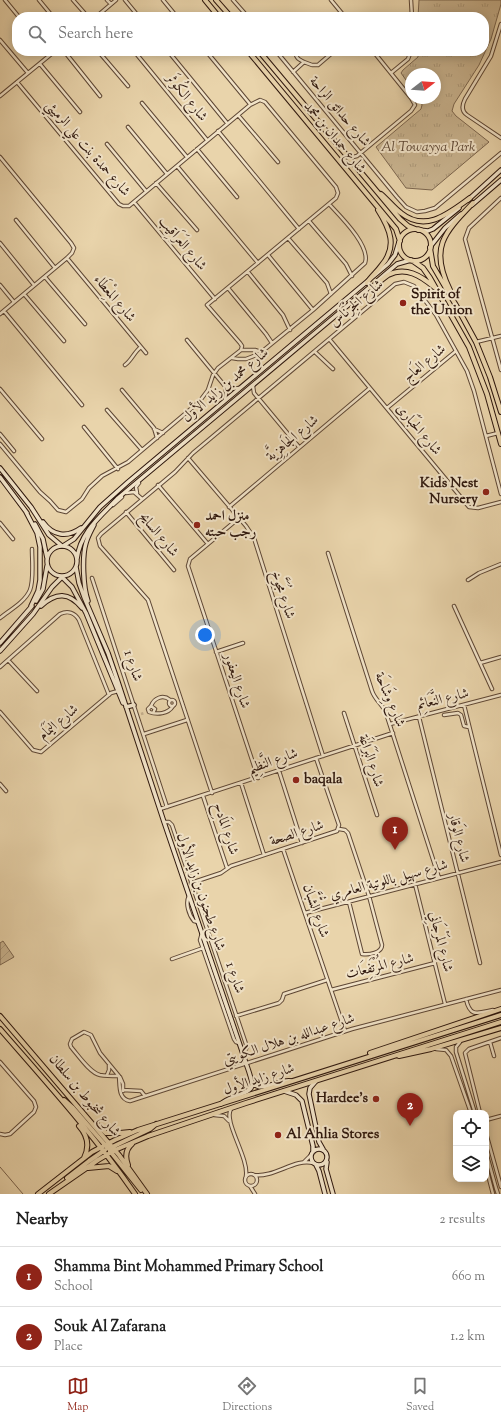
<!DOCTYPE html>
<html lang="en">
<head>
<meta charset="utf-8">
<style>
  body { margin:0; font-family:"Sorts Mill Goudy",Amiri,serif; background:#f2f2f2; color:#222 }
  .controls { position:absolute; right:12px; bottom:12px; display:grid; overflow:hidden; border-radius:8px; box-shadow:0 2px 10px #0003 }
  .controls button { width:36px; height:36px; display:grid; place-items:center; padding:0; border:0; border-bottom:1px solid #e0e0e0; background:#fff; color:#222; font:20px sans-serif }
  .compass { position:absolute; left:405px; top:68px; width:36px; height:36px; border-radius:50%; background:#fff; box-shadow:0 2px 10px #0003; rotate:73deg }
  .you { position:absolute; left:205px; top:635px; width:14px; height:14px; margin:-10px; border:3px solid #fff; border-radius:50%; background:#1a73e8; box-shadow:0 0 0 6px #1a73e833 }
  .badge { display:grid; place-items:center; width:26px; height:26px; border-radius:50%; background:#8f2418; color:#fff; font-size:13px; font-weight:700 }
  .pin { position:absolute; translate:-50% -33px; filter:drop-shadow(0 1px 2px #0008) }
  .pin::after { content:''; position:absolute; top:21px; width:14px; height:12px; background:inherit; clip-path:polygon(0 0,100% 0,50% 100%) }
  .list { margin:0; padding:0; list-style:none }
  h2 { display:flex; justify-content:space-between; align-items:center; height:52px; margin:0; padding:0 16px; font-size:17px }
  h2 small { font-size:13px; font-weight:400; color:#767676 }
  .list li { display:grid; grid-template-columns:26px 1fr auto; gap:12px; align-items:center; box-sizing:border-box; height:60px; padding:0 16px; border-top:1px solid #e0e0e0 }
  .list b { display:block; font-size:15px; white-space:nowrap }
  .list p { margin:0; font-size:13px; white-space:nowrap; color:#767676 }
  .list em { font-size:13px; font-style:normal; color:#767676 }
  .icon { flex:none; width:22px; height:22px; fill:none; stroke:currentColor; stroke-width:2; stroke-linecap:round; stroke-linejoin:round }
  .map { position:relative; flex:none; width:501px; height:1194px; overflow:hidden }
  .search { position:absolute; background:#fff; box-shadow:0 2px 10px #0003; left:12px; right:12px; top:12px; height:44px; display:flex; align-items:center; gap:10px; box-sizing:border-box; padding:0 14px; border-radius:16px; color:#767676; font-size:15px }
  .sheet { height:172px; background:#fff }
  nav { display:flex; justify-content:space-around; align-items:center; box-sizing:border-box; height:56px; border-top:1px solid #e0e0e0; background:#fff; font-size:11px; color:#767676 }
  nav a { display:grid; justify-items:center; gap:2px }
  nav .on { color:#8f2418 }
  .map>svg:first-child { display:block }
  .park { fill:url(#park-tufts); stroke:#7c664f }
  .garden { fill:url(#garden-furrows); stroke:#7c664f }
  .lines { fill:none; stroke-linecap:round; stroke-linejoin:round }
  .stream { stroke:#79624c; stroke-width:1 }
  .street-tunnel { stroke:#c4ae8c; stroke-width:2.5; stroke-dasharray:2.5 1; stroke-linecap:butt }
  .street-casing { stroke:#5e4735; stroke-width:4.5 }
  .secondary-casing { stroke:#2f180e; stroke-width:5.5 }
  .primary-casing { stroke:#2f180e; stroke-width:6 }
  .street { stroke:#f1e3c8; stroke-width:2.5 }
  .secondary { stroke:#f1e3c8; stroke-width:3.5 }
  .primary { stroke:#e9d4ab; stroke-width:4 }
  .poi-dot { fill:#8f2418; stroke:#f1e3c8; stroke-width:1.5 }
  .labels { text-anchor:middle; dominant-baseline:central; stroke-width:4; stroke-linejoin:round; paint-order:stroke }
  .street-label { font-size:14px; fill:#2f180e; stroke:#f1e3c8 }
  .park-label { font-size:14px; font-style:italic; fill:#5d4735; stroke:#f1e3c8 }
  .poi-label { font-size:14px; font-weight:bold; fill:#2f180e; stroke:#f1e3c8; text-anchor:start }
</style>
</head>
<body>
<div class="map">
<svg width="501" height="1194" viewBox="0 0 501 1194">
  <defs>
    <pattern id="park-tufts" width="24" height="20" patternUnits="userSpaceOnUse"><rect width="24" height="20" fill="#c9b490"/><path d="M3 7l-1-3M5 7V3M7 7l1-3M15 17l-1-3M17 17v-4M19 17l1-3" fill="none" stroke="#ad9a7b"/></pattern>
    <pattern id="garden-furrows" width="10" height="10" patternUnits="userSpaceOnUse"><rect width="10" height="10" fill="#c9b490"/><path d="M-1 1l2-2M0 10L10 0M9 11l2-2" fill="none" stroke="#ad9a7b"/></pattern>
  </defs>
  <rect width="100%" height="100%" fill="#e9d4ab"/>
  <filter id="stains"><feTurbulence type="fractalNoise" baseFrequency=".005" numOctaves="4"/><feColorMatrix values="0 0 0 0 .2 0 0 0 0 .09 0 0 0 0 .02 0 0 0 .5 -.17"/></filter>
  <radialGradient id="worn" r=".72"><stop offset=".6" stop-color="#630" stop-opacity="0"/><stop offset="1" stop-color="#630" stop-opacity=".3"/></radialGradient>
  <path class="park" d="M 419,0 L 501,0 L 501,4 L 491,39 L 479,65 L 454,104 L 452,111 L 456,116 L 489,142 L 432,190 L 406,188 L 376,147 L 421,109 L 422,105 L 420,98 L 435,98 L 435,74 L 411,74 L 411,87 L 401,73 L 403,70 L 418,57 L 418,51 L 484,51 L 484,17 L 418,17 Z"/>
  <path class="garden" d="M 3,941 L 14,957 L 0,965 L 0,943 Z"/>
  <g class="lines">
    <path class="stream" d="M 0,1167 L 23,1194"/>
    <path class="street-tunnel" d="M 141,714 L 144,713"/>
    <defs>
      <path id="street" d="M 5,0 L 19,17
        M 39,0 L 53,17
        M 73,0 L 88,17
        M 107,0 L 111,4
        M 125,0 L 139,17
        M 163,0 L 177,17
        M 233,0 L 248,17
        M 331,0 L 345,17
        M 411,0 L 412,17
        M 101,13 L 104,17
        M 96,17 L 116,0
        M 501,24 L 491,56 L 465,99 C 462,105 461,111 467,115 L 501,138
        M 0,40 L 28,73
        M 47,51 L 50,55
        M 64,51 L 100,96
        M 98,51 L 128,86
        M 134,51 L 207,140
        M 168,51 L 227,123
        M 206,51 L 250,104
        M 276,51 L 397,197 L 406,207 L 417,212 L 425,211 L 435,208 L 501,153
        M 295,51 C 296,58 298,59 304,62
        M 373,51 L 411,98
        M 40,64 L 80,112
        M 293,72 L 304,62 L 312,65 L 318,65 L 332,53 L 332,51
        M 391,73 L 408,59 L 411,51
        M 17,82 L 119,204 L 123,206 L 129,206 L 250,105 L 260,100 L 265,102 L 336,187 L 338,193 L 336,198 L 207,305 L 240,343 L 242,346 L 241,350
        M 0,96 L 55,51
        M 142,103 L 187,157
        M 238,115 L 278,162
        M 128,127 L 167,174
        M 218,131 L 299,229
        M 107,144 L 146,191
        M 197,149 L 237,197
        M 0,157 L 71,243 L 74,248 L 72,253 L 67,258 L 0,314
        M 349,158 L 357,156 L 411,111 L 415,105 L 411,98
        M 177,166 L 258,263
        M 156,183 L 197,230
        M 501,198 L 469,228 L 465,239 L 501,370
        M 134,202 L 215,299
        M 16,220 L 55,268
        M 309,221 L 346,264 L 352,276
        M 288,238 L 327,283 L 331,294
        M 0,243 L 34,285
        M 268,255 L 313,310
        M 67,258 L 146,353
        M 248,272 L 283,315 L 290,330
        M 45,277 L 85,324
        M 0,285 L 14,302
        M 228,288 L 266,334 L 272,343
        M 24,294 L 64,341
        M 4,311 L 82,405
        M 187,340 L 224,385 L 231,389 L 239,388
        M 330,340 L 469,507 L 478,508 L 501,502
        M 476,342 L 501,336
        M 315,352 L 333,369
        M 232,358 L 238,359 L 246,359 L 259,354 L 313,310 L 365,263 C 371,246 340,216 329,204
        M 125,365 C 132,360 134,352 141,347
        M 253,386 L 254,393 L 299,447
        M 0,389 L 42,439
        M 122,390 L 154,428 L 157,438
        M 225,400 L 226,393 L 225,386
        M 387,408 L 456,351
        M 107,410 L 142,450
        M 84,427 L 118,469
        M 154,429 L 163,433
        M 0,434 L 14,451
        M 486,436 L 498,433
        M 0,444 L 40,492 L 50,501 L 58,510 L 66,512 L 82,499 L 89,488 L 102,476 L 128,462 L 199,402 L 208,390 L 213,375 L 218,368 L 241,350 L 255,350 L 261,352
        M 188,458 L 246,526 L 254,538 L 323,756
        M 158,485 L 208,544
        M 126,493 L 134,492 L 142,499
        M 137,493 L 136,487 L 139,483
        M 113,505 L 122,497
        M 229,507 L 370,388
        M 126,512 L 174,570
        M 239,518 L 190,559 L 188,566 L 258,778
        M 0,523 L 13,539
        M 328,553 L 372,691 C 375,700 383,705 386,713 L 439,878
        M 92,578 L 167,807
        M 468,580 L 479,573 L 501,564
        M 454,606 L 492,689
        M 0,618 C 10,610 25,602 30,590 C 34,580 32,560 32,549
        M 216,652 L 243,643
        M 8,660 L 37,691
        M 480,663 L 501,657
        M 0,667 L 60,614 C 68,610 75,613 79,620 L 109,695
        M169 703a3 3 0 1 1 6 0a3 3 0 1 1-6 0Z
        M 464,705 L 501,855
        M 151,706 C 154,698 163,694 170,700
        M 0,712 L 33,750 L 41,752 L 111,693 L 118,691
        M 153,713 L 155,709 L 151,706 L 148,709 L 149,712 C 157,715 168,714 173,706
        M 344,713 L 377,815
        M 444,715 L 458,713 L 461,715 L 464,726 L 469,727
        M 419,717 L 480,963
        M 390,724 L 501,695
        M 144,734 L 187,720
        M 279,771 L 302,843
        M 241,783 L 264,855
        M 0,784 L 6,791
        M 212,793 L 148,600 L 100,546 L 98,538 L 101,534 L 175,472 L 193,453 L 395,284 L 404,282 L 414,286 L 436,315 L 467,371 L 474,391 L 501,494
        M 203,796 L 227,868
        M 160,809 L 393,733
        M 164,822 L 169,822 L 172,825 L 247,1047 L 243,1054
        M 339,829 L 345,830 L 348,833 L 369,896 L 382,945 C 382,953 369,955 362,954 L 349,902
        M 283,849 L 345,1031
        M 191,883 L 221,873 L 231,866 L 337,831 L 339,825 L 316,758
        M 415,884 L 445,1004
        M 189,896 C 185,903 189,915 194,921 L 198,922
        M 305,913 L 501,862
        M 202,933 L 200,940 L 234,1039 L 236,1042 L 239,1043
        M 172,959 L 203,948
        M 331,990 L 435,963
        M 466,999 C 470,1018 478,1013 493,1010
        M 236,1016 L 279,1003 L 282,1000 L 284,994 L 327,980
        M 84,1032 L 91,1035 L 100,1053 L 119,1076 C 113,1076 106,1076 100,1075 C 90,1073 78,1055 71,1047 L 70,1044 L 72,1039 Z
        M 460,1042 L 456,1047 L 456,1052 L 475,1113
        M 490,1042 L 494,1056
        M 436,1049 L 446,1050 L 451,1056 L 471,1113
        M 0,1062 L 34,1101 L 36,1107 L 34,1112 L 10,1134 L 5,1135 L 0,1134
        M 107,1075 L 109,1070 L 109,1065
        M 119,1076 C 120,1086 118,1099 130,1101 L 352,1029 L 501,990
        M 120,1077 L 123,1084 L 123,1091
        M 123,1090 L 141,1091 L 145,1096
        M 231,1109 C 223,1121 249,1158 246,1176
        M 480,1113 L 465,1053 L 469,1049 L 501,1038
        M 214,1115 L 224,1116 L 229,1121
        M 486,1120 L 501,1116
        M 486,1133 L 501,1187
        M 486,1152 L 496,1188 L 498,1194
        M 304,1162 L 311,1155
        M 486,1167 L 493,1194
        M245 1180a6 6 0 1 1 12 0a6 6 0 1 1-12 0Z
        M 254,1175 C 274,1178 295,1158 313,1163
        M 250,1186 L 255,1194"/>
      <path id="secondary" d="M 468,200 L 501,170
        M 472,205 L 501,180
        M 419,230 L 428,231 L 433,229 L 459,208
        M 430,247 L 445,228 L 461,214
        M 376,282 L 397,264 L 411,260
        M 0,468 L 31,507 L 49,535 L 62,546
        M 0,477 L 27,513
        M 26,512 L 37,533 L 40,547 L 40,580 L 38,591 L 31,606
        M 43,522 C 53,536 67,538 81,528
        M 35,524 L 43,539 L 47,558
        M47 561a15 15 0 1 1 30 0a15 15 0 1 1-30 0Z
        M 63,546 L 74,539 L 100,507 L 128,482 L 388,264 L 395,255 L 399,242
        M 77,559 C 80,532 101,516 118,498 L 371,286
        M 76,567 L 79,583 L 84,597 L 108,653 L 118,682 L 164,822 L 243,1054 C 245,1062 252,1077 252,1085 C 252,1094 228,1096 221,1104
        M 62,577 L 72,587 L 86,613 L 123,703
        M 36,601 L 43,589 L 47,566
        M 88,601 C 83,587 82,556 86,543 C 88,536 91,531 94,525
        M 41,606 C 56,592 69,592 82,608
        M 0,643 L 32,606
        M 0,651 L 33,614 L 52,587 L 62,577
        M 126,707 L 134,705
        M 316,1081 L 310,1088 L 309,1094 L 319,1142 L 323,1149
        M 252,1083 C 263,1093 278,1079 291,1081
        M 284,1091 L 296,1095 L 302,1101 L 313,1146 L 313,1152
        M311 1157a8 8 0 1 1 16 0a8 8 0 1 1-16 0Z
        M 327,1162 L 326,1169 L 333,1194
        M 316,1165 L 319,1171 L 325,1194"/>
      <path id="primary" d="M 205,0 L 219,17
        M 216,0 L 231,17
        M 248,51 L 396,229 L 400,241
        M 259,51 L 400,219 L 408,226 L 418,230
        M 381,194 C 388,200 394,208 401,213 C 426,233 449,213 470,198
        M399 245a16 16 0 1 1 32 0a16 16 0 1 1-32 0Z
        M 430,248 L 433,266 L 457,307 L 476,342 L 490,377 L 501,412
        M 413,261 L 423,268 L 430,278 L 469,347 L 487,394 L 501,444
        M 367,283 C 371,276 377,272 381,266 C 398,247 390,229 378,210
        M 370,287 C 377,285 382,279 388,275 C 406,266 421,276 434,287
        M 450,290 C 429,248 444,233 473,203
        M 0,1016 L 119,1155 L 147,1194
        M 0,1029 C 47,1083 95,1136 135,1194
        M 370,1053 L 501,1009
        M 399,1056 L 431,1049 L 501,1028
        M 64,1100 L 73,1108 L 105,1145 L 109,1149 L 115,1150
        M 98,1125 L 106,1133 L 120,1133 L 130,1132
        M 79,1126 C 88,1136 90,1146 84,1158
        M 110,1148 L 150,1129 L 156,1124
        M 110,1151 L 141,1190
        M 128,1165 C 125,1157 125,1150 132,1144
        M 88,1168 L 109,1166 L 117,1171
        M 67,1178 L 89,1161 L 105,1150
        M 38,1194 L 92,1152 L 115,1140 L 138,1130 L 501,1015
        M 49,1194 L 98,1160 L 115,1150 L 148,1136 L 246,1103 L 501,1022"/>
    </defs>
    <use href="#street" class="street-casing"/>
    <use href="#secondary" class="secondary-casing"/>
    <use href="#primary" class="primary-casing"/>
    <use href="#street" class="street"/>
    <use href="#secondary" class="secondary"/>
    <use href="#primary" class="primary"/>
  </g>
  <g class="poi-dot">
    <circle cx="403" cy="303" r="4"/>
    <circle cx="486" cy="492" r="4"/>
    <circle cx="197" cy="525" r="4"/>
    <circle cx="296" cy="780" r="4"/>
    <circle cx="376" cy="1099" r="4"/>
    <circle cx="278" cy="1135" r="4"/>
  </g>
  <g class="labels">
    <g class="street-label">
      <text transform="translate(186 98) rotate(51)">شارع الكُوثَر</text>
      <text transform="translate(339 112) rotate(50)">شارع حدائق الراحة</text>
      <text transform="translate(334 138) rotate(50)">شارع حمدان بن محمد</text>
      <text transform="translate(87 149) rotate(49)">شارع حمدة بنت علي الرميثي</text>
      <text transform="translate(182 244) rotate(50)">شارع العَرَاقِيب</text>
      <text transform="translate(114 299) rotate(50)">شارع المِعْطَاء</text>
      <text transform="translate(357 304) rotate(-40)">شارع الجِرْنَاس</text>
      <text transform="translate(425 364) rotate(-40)">شارع العَاج</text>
      <text transform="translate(226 386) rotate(-40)">شارع محمد بن زايد الأول</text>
      <text transform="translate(418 430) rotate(50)">شارع الحَبَارى</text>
      <text transform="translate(293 439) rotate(-40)">شارع الجَاهِزِيَّة</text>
      <text transform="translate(158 535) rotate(50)">شارع السايح</text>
      <text transform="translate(282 595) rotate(72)">شارع مُجَوَّخ</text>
      <text transform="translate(132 666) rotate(72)">شارع 1</text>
      <text transform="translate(236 681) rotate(72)">شارع اليعفور</text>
      <text transform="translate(389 700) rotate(67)">شارع وِشَاحَة</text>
      <text transform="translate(443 700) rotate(-14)">شارع النَّعَائِم</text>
      <text transform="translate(59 723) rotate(-40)">شارع اليَمَام</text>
      <text transform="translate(370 761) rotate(72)">شارع البَرَاعَة</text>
      <text transform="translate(273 762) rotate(-19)">شارع النَّظِيم</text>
      <text transform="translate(225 829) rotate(72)">شارع المَادِح</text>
      <text transform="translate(297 834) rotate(-18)">شارع الصحة</text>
      <text transform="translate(458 838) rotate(76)">شارع الوَقار</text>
      <text transform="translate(389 881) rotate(-15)">شارع سهيل باللوتية العامري</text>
      <text transform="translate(200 892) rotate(71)">شارع طحنون بن زايد الأول</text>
      <text transform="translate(315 911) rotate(71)">شارع الشُّبَّان</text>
      <text transform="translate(440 942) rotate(76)">شارع المَرْجَانِي</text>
      <text transform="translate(380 967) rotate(-14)">شارع المُرْتَفِعَات</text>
      <text transform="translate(234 978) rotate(71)">شارع 1</text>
      <text transform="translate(289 1040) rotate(-18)">شارع عبدالله بن هلال الكويتي</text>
      <text transform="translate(259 1080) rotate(-18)">شارع زايد الأول</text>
      <text transform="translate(84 1096) rotate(50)">شارع شخبوط بن سلطان</text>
    </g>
    <g class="park-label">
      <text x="428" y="148">Al Towayya Park</text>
    </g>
    <g class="poi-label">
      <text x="411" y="295">Spirit of<tspan x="411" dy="16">the Union</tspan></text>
      <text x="478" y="484" text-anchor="end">Kids Nest<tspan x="478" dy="16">Nursery</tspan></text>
      <text x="205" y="517">منزل احمد<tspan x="205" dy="16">رجب حبته</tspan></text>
      <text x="304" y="780">baqala</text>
      <text x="368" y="1099" text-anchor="end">Hardee's</text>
      <text x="286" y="1135">Al Ahlia Stores</text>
    </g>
  </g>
  <rect width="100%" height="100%" filter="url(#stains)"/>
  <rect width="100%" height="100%" fill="url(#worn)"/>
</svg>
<div class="controls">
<button><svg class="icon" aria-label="locate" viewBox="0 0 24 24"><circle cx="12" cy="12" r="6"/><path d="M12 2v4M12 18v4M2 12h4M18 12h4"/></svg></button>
<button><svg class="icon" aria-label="layers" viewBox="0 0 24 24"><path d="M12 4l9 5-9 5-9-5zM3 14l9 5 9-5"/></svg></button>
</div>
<svg class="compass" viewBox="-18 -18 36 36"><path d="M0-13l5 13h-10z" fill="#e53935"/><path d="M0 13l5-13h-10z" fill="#767676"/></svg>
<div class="you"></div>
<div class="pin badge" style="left:395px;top:850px">1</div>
<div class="pin badge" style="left:410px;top:1126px">2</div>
<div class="search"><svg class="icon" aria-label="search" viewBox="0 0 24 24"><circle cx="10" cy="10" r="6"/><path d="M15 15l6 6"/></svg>Search here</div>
</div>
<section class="sheet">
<h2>Nearby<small>2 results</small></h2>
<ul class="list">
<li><span class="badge">1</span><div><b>Shamma Bint Mohammed Primary School</b><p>School</p></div><em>660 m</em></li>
<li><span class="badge">2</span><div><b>Souk Al Zafarana</b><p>Place</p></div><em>1.2 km</em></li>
</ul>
</section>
<nav>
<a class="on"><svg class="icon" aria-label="map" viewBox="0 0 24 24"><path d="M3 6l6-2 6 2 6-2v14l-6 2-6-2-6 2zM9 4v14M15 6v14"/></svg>Map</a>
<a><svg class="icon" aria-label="directions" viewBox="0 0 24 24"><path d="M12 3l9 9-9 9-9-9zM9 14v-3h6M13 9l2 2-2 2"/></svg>Directions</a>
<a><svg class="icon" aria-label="saved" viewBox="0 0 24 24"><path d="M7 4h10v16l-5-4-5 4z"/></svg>Saved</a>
</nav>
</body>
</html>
